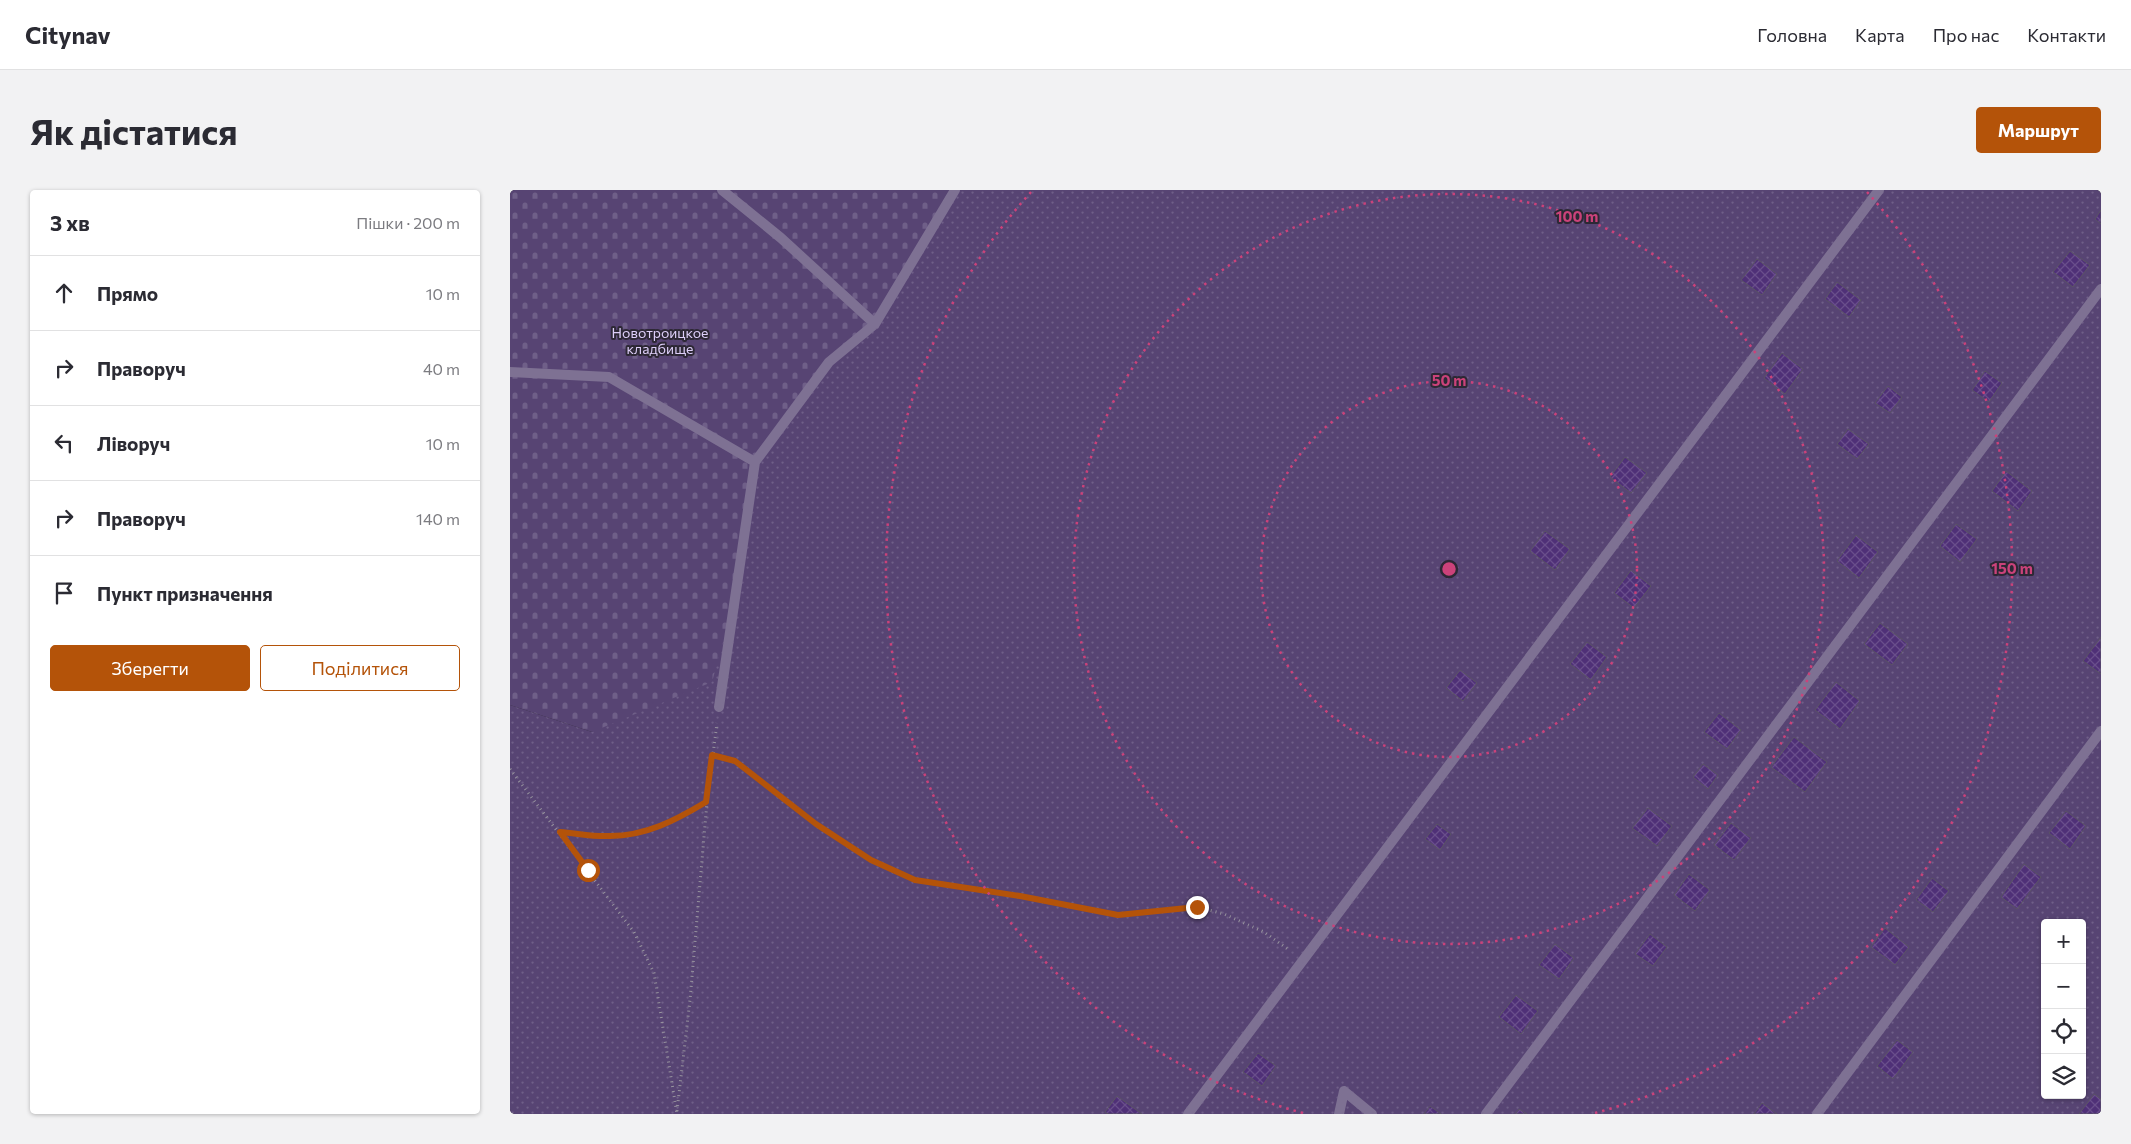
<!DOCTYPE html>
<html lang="uk">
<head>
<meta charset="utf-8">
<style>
  body { margin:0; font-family:Commissioner,sans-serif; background:#f2f2f3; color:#2b2b33 }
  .controls { position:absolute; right:15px; bottom:15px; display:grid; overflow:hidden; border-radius:5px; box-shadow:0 1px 4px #0004 }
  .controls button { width:45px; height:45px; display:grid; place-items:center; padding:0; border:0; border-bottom:1px solid #e1e1e2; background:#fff; color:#2b2b33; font:25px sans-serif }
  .stop { position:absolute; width:15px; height:15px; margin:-11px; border:4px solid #b45309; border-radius:50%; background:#fff }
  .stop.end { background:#b45309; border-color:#fff; box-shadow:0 1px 5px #0008 }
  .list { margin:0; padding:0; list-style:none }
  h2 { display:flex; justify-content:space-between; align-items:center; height:65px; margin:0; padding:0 20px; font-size:21px }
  h2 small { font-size:16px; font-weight:400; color:#7c7c81 }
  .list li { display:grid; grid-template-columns:32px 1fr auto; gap:15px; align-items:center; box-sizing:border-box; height:75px; padding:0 20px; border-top:1px solid #e1e1e2 }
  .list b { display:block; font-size:19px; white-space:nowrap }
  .list em { font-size:16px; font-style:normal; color:#7c7c81 }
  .actions { display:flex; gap:10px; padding:15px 20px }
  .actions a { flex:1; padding:11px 0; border:1px solid #b45309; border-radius:5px; text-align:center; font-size:18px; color:#b45309 }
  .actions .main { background:#b45309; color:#fff }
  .icon { flex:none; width:28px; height:28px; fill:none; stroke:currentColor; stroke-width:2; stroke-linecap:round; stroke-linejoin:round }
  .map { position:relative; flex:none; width:1591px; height:924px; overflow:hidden; border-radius:5px }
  header { display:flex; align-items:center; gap:30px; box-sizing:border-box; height:70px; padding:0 25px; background:#fff; border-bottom:1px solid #e1e1e2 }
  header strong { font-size:24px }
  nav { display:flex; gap:28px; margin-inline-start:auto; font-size:18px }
  .intro { display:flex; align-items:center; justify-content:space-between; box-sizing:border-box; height:120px; padding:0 30px }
  h1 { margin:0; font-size:35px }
  .button { padding:12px 22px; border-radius:5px; background:#b45309; color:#fff; font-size:18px; font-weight:700 }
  main { display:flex; gap:30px; padding:0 30px }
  aside { flex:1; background:#fff; border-radius:5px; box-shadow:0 1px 4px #0004 }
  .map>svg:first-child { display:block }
  .grass { fill:url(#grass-dots); fill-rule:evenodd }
  .cemetery { fill:url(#cemetery-stones) }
  .building { fill:url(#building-cross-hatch); stroke:#5a5464 }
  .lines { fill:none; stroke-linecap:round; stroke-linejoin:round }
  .path { stroke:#97939e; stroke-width:3; stroke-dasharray:1 4; stroke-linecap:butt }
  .lane { stroke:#7e7193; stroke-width:10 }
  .route { stroke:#b45309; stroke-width:6 }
  .ring { fill:none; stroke:#cb427a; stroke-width:2.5; stroke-dasharray:2.5 5 }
  .labels { text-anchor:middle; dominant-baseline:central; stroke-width:4; stroke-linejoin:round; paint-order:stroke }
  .park-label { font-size:14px; fill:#decff9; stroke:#2d2835 }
  .centre { fill:#cb427a; stroke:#2d2835; stroke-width:2.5 }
  .ring-label { font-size:15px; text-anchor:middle; font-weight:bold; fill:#cb427a; stroke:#2d2835; stroke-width:4; stroke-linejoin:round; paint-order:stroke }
</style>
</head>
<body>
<header>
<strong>Citynav</strong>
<nav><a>Головна</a><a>Карта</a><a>Про нас</a><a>Контакти</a></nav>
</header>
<div class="intro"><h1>Як дістатися</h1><a class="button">Маршрут</a></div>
<main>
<aside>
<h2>3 хв<small>Пішки · 200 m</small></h2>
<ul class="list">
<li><svg class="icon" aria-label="ahead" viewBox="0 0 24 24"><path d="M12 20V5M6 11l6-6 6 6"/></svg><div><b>Прямо</b></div><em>10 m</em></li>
<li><svg class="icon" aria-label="right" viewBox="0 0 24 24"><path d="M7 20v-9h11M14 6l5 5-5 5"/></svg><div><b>Праворуч</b></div><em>40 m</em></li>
<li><svg class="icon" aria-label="left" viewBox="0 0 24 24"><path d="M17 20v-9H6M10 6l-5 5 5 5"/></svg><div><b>Ліворуч</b></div><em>10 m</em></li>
<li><svg class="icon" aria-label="right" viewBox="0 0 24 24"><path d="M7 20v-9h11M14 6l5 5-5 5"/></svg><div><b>Праворуч</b></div><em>140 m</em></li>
<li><svg class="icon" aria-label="arrive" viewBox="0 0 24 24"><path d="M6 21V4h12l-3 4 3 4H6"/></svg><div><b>Пункт призначення</b></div></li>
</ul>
<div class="actions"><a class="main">Зберегти</a><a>Поділитися</a></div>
</aside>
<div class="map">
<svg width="1591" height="924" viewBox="0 0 1591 924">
  <defs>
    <pattern id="grass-dots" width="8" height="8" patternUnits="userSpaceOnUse" patternTransform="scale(1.25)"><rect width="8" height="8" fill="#574473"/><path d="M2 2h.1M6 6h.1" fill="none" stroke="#6f5f88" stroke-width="1.8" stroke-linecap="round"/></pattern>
    <pattern id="cemetery-stones" width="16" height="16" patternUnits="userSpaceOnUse" patternTransform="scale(1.25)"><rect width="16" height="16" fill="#574473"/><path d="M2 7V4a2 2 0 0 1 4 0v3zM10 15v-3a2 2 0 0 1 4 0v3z" fill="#6f5f88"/></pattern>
    <pattern id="building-cross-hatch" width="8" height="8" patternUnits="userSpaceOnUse" patternTransform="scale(1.25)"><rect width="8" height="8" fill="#4f3077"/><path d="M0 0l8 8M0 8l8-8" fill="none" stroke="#694e8b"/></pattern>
  </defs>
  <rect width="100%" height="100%" fill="#2d2835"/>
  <path class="grass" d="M 445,0 L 1591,0 L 1591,924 L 0,924 L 0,515 L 82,542 L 245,272 ZM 1535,733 L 1572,733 L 1572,905 L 1535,905 Z"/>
  <path class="cemetery" d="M 0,0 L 445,0 L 365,134 L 319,172 L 245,272 L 225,409 L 202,492 L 82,542 L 0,515 Z"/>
  <path class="building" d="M 1591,20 L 1591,34 L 1585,29 Z
    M 1560,61 L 1580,75 L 1563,97 L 1543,82 Z
    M 1247,69 L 1267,84 L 1252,105 L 1231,90 Z
    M 1327,92 L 1351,110 L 1339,127 L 1315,109 Z
    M 1272,163 L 1293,179 L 1275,204 L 1254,188 Z
    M 1475,181 L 1492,193 L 1479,212 L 1462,200 Z
    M 1378,196 L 1392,207 L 1380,223 L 1365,213 Z
    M 1338,239 L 1359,254 L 1347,269 L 1327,254 Z
    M 1115,267 L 1137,283 L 1121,303 L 1100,287 Z
    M 1496,281 L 1522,301 L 1508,321 L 1482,301 Z
    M 1446,334 L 1467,349 L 1450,372 L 1430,356 Z
    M 1035,341 L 1060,359 L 1045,380 L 1020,361 Z
    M 1346,345 L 1368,362 L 1349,388 L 1327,371 Z
    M 1121,380 L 1141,396 L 1124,418 L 1104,403 Z
    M 1370,433 L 1398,454 L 1382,475 L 1354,454 Z
    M 1591,447 L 1591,484 L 1573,471 Z
    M 1077,452 L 1097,467 L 1081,490 L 1060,474 Z
    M 950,480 L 967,493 L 953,511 L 936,498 Z
    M 1326,492 L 1350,511 L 1330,539 L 1305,520 Z
    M 1209,523 L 1231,540 L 1217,559 L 1194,542 Z
    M 1284,547 L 1317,572 L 1295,602 L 1261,577 Z
    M 1193,574 L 1208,585 L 1198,599 L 1183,587 Z
    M 1138,618 L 1162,636 L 1147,656 L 1122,638 Z
    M 1556,621 L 1576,636 L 1560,659 L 1539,643 Z
    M 1221,633 L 1241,648 L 1224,670 L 1204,655 Z
    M 927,634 L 941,644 L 930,660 L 915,649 Z
    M 1514,674 L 1531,687 L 1507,719 L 1491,707 Z
    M 1179,684 L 1200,700 L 1185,721 L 1164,705 Z
    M 1422,688 L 1439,701 L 1423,722 L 1406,710 Z
    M 1375,738 L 1399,757 L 1385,775 L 1361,757 Z
    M 1140,744 L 1157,757 L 1143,776 L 1125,764 Z
    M 1045,754 L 1064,768 L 1049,789 L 1029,775 Z
    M 1006,805 L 1028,821 L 1011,844 L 989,827 Z
    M 1387,850 L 1403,862 L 1383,889 L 1367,876 Z
    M 748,863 L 766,876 L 752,896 L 733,882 Z
    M 1584,904 L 1591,909 L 1591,924 L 1569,924 Z
    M 607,906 L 632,924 L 598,924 L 595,922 Z
    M 1252,913 L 1267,924 L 1244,924 Z
    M 920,916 L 931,924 L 914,924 Z
    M 1009,919 L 1017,924 L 1005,924 Z"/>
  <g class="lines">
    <path class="path" d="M 202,565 L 225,571 L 306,634 L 361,670 L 405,690 L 510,706 L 608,725 L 687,717 L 714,724 L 754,742 L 779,760
      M 0,579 L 124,742 L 144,783 L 167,924
      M 50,642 C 67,643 85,647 101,646 C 137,644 166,630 197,612
      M 167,921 L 180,810 L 197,612 L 207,533"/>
    <path class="lane" d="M 212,0 L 271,48 L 365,134
      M 0,182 L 99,187 L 245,272
      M 209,517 L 245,272 L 319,172 L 365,134 L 445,0
      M 678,924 L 1369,0
      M 829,924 L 834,901 L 862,924
      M 976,924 L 1591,99
      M 1307,924 L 1591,541"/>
  </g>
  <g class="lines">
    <path class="route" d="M 78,680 L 50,642 C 66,643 83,647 100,646 C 136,646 166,630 196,612 L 202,565 L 225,571 L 306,634 L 361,670 L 405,690 L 510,706 L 608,725 L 687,717"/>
  </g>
  <g class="ring">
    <circle cx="939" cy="379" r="188"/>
    <circle cx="939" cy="379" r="375"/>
    <path d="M793 923A563 563 0 0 1 521 2M1357 2A563 563 0 0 1 1085 923"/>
  </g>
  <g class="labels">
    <g class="park-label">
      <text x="150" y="142">Новотроицкое<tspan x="150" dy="16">кладбище</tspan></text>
    </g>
  </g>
  <circle cx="939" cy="379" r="8" class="centre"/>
  <g class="ring-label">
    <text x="1067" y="32">100 m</text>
    <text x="939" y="196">50 m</text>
    <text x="1502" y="384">150 m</text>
  </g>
</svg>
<div class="controls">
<button>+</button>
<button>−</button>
<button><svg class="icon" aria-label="locate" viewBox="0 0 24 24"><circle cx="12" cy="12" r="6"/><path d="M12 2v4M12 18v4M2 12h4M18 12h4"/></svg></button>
<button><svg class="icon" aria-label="layers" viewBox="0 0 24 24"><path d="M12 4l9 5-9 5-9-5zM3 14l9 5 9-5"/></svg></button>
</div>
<div class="stop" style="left:78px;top:680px"></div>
<div class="stop end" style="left:687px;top:717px"></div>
</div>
</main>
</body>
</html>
